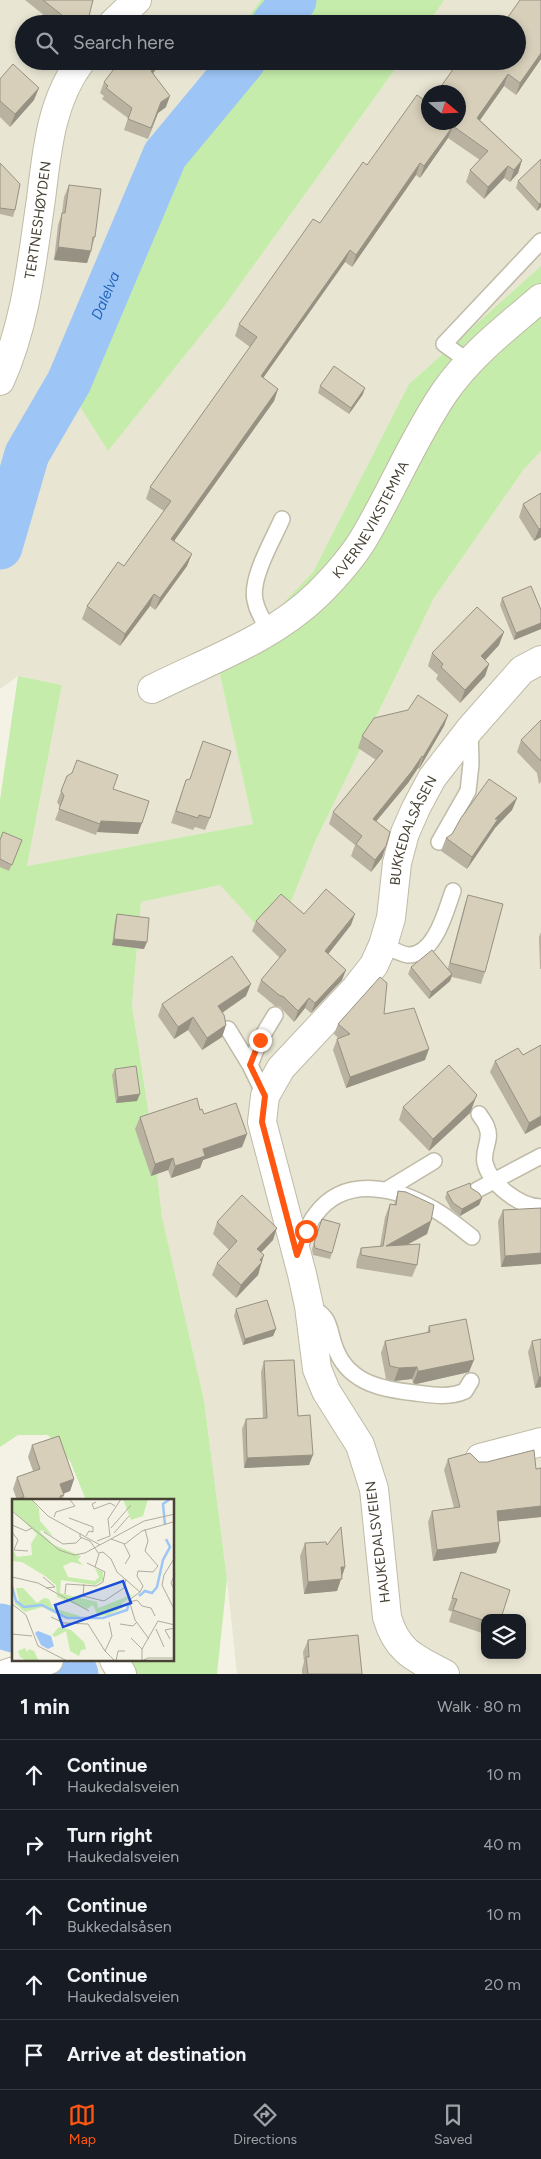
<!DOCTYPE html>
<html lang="en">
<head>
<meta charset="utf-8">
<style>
  body { margin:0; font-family:Figtree,sans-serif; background:#20242c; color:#f1f3f6 }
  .controls { position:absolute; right:15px; bottom:15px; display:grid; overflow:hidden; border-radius:10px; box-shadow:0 2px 8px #0003 }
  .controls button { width:45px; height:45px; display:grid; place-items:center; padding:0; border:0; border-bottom:1px solid #363941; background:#171b24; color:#f1f3f6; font:25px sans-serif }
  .compass { position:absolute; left:421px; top:85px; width:45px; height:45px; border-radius:50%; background:#171b24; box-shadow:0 2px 8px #0003; rotate:109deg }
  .stop { position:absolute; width:15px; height:15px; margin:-11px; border:4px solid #ff5711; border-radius:50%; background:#fff }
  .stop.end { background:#ff5711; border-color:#fff; box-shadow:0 1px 5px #0008 }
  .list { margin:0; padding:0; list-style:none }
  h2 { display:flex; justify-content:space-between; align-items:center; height:65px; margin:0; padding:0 20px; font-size:21px }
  h2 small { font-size:16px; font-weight:400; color:#9ea1a6 }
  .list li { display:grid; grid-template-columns:32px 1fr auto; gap:15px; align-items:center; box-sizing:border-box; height:70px; padding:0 20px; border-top:1px solid #363941 }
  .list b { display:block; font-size:19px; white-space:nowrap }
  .list p { margin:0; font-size:16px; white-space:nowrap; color:#9ea1a6 }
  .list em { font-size:16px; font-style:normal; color:#9ea1a6 }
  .icon { flex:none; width:28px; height:28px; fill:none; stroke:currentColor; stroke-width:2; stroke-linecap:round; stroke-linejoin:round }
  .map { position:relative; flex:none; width:541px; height:1674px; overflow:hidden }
  .search { position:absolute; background:#171b24; box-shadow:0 2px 8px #0003; left:15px; right:15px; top:15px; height:55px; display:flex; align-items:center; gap:12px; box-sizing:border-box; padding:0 18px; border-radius:28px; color:#9ea1a6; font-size:19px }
  .sheet { height:415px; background:#171b24 }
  nav { display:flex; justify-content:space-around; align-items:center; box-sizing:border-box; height:70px; border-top:1px solid #363941; background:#171b24; font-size:14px; color:#9ea1a6 }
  nav a { display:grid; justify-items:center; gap:2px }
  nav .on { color:#ff5711 }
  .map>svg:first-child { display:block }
  .residential { fill:#e8e5d3; fill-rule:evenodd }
  .green { fill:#c5ecab }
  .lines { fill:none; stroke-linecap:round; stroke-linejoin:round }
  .river { stroke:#9dc5f6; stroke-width:45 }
  .lane-casing { stroke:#c0bba7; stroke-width:18 }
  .street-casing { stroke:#c0bba7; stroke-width:30 }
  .lane { stroke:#fff; stroke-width:15 }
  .street { stroke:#fff; stroke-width:28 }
  .wall { fill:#b9b2a0 }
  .shaded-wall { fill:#969182 }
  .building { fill:#d7cfba; stroke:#969182 }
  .route { stroke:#ff5711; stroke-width:6 }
  .labels { text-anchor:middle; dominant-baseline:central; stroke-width:4.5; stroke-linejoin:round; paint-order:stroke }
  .street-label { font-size:14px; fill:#474234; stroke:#fff }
  .water-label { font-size:15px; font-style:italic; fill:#2566bb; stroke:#fff }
  .inset-river { fill:none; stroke:#9dc5f6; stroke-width:2.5 }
  .inset-road { fill:none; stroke:#afac9e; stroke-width:1 }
  .view { fill:#1d4ed8; fill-opacity:0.15; stroke:#1d4ed8; stroke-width:2.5 }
  .inset-edge { fill:none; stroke:#474234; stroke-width:2.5 }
</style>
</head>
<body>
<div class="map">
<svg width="541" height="1674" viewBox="0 0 541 1674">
  <rect width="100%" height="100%" fill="#f4f2e5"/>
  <path class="residential" d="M 0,0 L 261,0 L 243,24 L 24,24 L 24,61 L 214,61 L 178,108 L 108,244 L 60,375 L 108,451 L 223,308 L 401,61 L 517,61 L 517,24 L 428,24 L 444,0 L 541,0 L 541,266 L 409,384 L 313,572 L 219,670 L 253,824 L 27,866 L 62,685 L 18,676 L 0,689 ZM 428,92 L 458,92 L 458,122 L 428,122 Z
    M 541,451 L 541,1674 L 237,1674 L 227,1579 L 204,1400 L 162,1217 L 154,1148 L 132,1005 L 141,902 L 220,885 L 274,943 L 315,842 L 434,598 L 524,469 ZM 485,1618 L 522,1618 L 522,1655 L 485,1655 Z"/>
  <path class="green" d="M 261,0 L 444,0 L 428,24 L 243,24 Z
    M 214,61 L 401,61 L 223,308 L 108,451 L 60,375 L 108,244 L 178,108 Z
    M 541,266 L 541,451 L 524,469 L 434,598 L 315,842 L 274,944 L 220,885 L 141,902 L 132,1005 L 154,1148 L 162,1217 L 204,1400 L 227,1579 L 217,1674 L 135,1674 L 132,1660 L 174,1660 L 174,1500 L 86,1500 L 70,1461 L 48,1435 L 18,1435 L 0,1447 L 0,800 L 18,676 L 62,685 L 27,866 L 253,824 L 219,670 L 313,572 L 409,384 Z"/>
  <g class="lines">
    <g class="river">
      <path d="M 274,24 L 294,0"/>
      <path id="s1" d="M 0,547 L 27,454 L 69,382 L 165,155 L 243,61"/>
      <path d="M 0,1626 L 14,1630"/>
      <path d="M 70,1660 L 76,1674"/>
    </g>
    <defs>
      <path id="lane" d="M 468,361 L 444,344 L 541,241
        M 270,631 C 264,622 257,612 255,600 C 250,578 273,540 282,519
        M 439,842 L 468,791 L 471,764 L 470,730
        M 383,945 C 391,948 400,954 408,955 C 435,956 446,910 453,891
        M 228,1029 L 250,1065 L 265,1096
        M 250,1065 L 260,1040 L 275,1015
        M 479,1114 C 482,1119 486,1123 487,1128 C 492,1139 482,1151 485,1163 C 490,1184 520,1207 541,1207
        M 388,1189 L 434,1161
        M 477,1190 L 541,1156
        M 298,1252 C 303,1240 307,1224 316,1214 C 346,1174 398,1188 435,1210 C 448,1217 460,1228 472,1237
        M 309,1306 C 334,1318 327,1330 337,1352 C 351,1384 385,1390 416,1393 C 432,1395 450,1398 465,1391 L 471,1381"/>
      <g id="street">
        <path d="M 112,24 L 137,0"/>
        <path id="s2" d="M 0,381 C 26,324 32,260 41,199 C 47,150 51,101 81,61"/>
        <path id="s3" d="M 152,689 C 208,661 272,639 318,594 C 335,577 352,558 364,538 C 392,491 413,439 444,393 C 470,355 507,327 541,298"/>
        <path d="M 480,1458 L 541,1442"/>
        <path d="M 114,1660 L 122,1674"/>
        <path d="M 5,1674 L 49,1660"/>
        <path id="s4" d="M 445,1674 C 415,1658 397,1652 387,1617 L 374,1489 L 360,1445 L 326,1391 L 317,1369 L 309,1306 L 302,1274 L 262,1122 L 265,1096 L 281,1068 L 356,988 L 374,965 L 383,945 L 391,918 L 397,863 L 405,833 L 416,808 L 432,778 L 470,729 L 522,670 L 541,660"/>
      </g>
    </defs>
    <use href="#lane" class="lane-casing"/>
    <use href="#street" class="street-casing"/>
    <use href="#lane" class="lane"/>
    <use href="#street" class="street"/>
  </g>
  <path class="wall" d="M 25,0 L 93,0 L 87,24 L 55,24 Z
    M 541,59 L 516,95 L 504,86 L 480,120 L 522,160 L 518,173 L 510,182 L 504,178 L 484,199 L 466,182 L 470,170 L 480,160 L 448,138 L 420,178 L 416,175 L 352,267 L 345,262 L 263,378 L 278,389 L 274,401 L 174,541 L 187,566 L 155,610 L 150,606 L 120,646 L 82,619 L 87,606 L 124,566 L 164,511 L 146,499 L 150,487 L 250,347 L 235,336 L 239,324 L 367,165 L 428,103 L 458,92 Z
    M 160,64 L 153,73 L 166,107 L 158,113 L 148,139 L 124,130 L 128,118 L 102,99 L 104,96 L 100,93 L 104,82 Z
    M 0,79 L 34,100 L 10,127 L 0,117 Z
    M 541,159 L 541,207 L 537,211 L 516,188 L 518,181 Z
    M 0,163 L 15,210 L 13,217 L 0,214 Z
    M 69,185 L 95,237 L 87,263 L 54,260 L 58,225 L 62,213 L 64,197 Z
    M 320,386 L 363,394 L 349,414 L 318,393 Z
    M 541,493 L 541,537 L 534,541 L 519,517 L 523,504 Z
    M 502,598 L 541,610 L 541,629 L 514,640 L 500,605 Z
    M 499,645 L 485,660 L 489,664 L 485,676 L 460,703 L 436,679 L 438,675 L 428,666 L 432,653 Z
    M 448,715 L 444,726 L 419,769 L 418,768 L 408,783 L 376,821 L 386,846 L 382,858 L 371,872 L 351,856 L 355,845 L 329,824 L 333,812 L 376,760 L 358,748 L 362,736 Z
    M 541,720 L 541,782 L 539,784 L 537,773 L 517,752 L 521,740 Z
    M 67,776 L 113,789 L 138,834 L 97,832 L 96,835 L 55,820 L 60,807 L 57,802 Z
    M 186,780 L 210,818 L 205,830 L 195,827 L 193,830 L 171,823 Z
    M 517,798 L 512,810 L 495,828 L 493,831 L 467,869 L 441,851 L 446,838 Z
    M 0,840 L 22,840 L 9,871 L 0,867 Z
    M 468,895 L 485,972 L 481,984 L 452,977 L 450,981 L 429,999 L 408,974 L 411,967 L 448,968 L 464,907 Z
    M 117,914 L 144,949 L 112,945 L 115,921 Z
    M 304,914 L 351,925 L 328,954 L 342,980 L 311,1013 L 305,1008 L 294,1022 L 280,1007 L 275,1006 L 257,991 L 261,980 L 280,958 L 252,931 L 256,921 Z
    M 541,932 L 541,969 L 540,969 L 539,937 Z
    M 246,996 L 222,1013 L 226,1025 L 222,1037 L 202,1050 L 188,1030 L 174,1039 L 158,1016 L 162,1004 Z
    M 384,1014 L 425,1060 L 346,1088 L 333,1050 L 337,1039 L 338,1038 L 334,1034 L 338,1024 Z
    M 541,1045 L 541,1125 L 525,1134 L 490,1072 L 495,1061 L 523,1055 Z
    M 115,1069 L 137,1101 L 116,1103 L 112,1075 Z
    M 403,1107 L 472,1108 L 470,1113 L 429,1151 L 399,1120 Z
    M 200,1110 L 204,1114 L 247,1134 L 242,1147 L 203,1160 L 200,1168 L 171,1178 L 168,1170 L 151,1176 L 135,1129 L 140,1117 Z
    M 471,1188 L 482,1198 L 479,1205 L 460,1216 L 451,1209 L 445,1198 L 447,1192 Z
    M 398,1191 L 431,1221 L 427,1234 L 407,1245 L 417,1265 L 412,1277 L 356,1268 L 357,1260 L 361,1248 L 380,1246 L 385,1217 L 390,1204 L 394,1205 Z
    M 541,1208 L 541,1264 L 501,1267 L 498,1221 L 503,1210 Z
    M 322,1219 L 332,1253 L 330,1259 L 313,1255 L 312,1249 Z
    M 217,1222 L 273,1240 L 261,1252 L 261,1262 L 258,1275 L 236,1298 L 212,1275 L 217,1263 L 229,1250 L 213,1234 Z
    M 236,1309 L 276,1329 L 273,1336 L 243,1345 L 234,1316 Z
    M 429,1326 L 469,1372 L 416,1384 L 413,1383 L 412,1379 L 394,1381 L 386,1379 L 381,1353 L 385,1341 L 427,1333 Z
    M 532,1341 L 541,1387 L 535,1388 L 528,1352 Z
    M 264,1361 L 298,1416 L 309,1465 L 244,1468 L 242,1429 L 246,1419 L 263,1418 L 261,1372 Z
    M 32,1445 L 74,1479 L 70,1491 L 63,1494 L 64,1495 L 62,1500 L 17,1500 L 13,1489 L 17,1477 L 33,1471 L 28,1457 Z
    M 448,1459 L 536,1469 L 541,1468 L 541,1517 L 498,1521 L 500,1542 L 496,1553 L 433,1561 L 428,1522 L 432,1511 L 454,1508 L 444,1470 Z
    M 305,1543 L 327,1545 L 345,1567 L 337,1591 L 304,1594 L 300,1556 Z
    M 461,1572 L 485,1618 L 485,1634 L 449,1622 L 452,1612 L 448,1610 Z
    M 308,1640 L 362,1674 L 302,1674 L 302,1669 L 304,1662 L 303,1652 Z"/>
  <path class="shaded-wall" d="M 541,53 L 541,59 L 516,95 L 520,83 Z
    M 158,61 L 161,61 L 160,64 L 147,81 L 151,71 Z
    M 508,74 L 504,86 L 473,130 L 477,118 Z
    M 39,88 L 34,100 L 10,127 L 15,114 Z
    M 170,96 L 166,107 L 158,113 L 148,139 L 161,102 Z
    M 453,126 L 448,138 L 420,178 L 424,166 Z
    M 522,160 L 518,173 L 510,182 L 514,170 Z
    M 420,163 L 416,175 L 352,267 L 356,255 Z
    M 508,166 L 504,178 L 484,199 L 488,187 Z
    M 541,203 L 541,207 L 537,211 L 539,204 Z
    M 58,247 L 91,251 L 87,263 L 54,260 Z
    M 350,250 L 345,262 L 256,388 L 261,376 Z
    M 365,388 L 363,394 L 349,414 L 351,408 Z
    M 278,389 L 274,401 L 167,551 L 171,539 Z
    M 541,528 L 541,537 L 534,541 L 539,529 Z
    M 192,554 L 187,566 L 155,610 L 160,598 Z
    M 154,594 L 150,606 L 120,646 L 125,634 Z
    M 541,623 L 541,629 L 514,640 L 516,633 Z
    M 504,632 L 499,645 L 477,669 L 481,656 Z
    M 489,664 L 485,676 L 460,703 L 465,690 Z
    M 448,715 L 444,726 L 419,769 L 423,757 Z
    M 422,756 L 418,768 L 408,783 L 369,830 L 373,819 Z
    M 517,798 L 512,810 L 495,828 L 493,831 L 467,869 L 472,857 L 495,819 Z
    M 101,821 L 142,823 L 138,834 L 97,832 Z
    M 386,846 L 382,858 L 371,872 L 375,860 Z
    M 355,914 L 351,925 L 322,962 L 325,951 Z
    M 114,939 L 147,942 L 144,949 L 112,945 Z
    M 346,970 L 342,980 L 311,1013 L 315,1003 Z
    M 452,974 L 450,981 L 429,999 L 431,992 Z
    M 251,984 L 246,996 L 213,1019 L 218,1006 Z
    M 309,998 L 305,1008 L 294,1022 L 298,1011 Z
    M 193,1017 L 188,1030 L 174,1039 L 178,1027 Z
    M 226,1025 L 222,1037 L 202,1050 L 207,1038 Z
    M 429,1049 L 425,1060 L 346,1088 L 350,1077 Z
    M 140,1094 L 137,1101 L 116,1103 L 118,1097 Z
    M 477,1095 L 470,1113 L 429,1151 L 433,1139 Z
    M 541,1116 L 541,1125 L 525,1134 L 529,1123 Z
    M 247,1134 L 242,1147 L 203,1160 L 200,1168 L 171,1178 L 175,1166 L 203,1149 Z
    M 173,1158 L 168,1170 L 151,1176 L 155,1164 Z
    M 482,1198 L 479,1205 L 460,1216 L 462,1209 Z
    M 431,1221 L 427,1234 L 382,1258 L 386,1246 Z
    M 277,1228 L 273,1240 L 253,1261 L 257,1249 Z
    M 541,1253 L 541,1264 L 501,1267 L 505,1256 Z
    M 264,1255 L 258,1275 L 236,1298 L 241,1285 Z
    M 276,1329 L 273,1336 L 243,1345 L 245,1339 Z
    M 474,1360 L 469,1372 L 416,1384 L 413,1383 L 418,1371 Z
    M 417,1367 L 412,1379 L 394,1381 L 399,1368 Z
    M 539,1377 L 541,1377 L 541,1387 L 535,1388 Z
    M 313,1455 L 309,1465 L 244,1468 L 247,1458 Z
    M 74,1479 L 70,1491 L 55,1497 L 60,1484 Z
    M 541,1506 L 541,1517 L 493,1522 L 497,1511 Z
    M 500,1542 L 496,1553 L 433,1561 L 437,1550 Z
    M 341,1567 L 345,1567 L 337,1591 L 304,1594 L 308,1582 Z"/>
  <path class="building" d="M 43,0 L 93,0 L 87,24 L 82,24 L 68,20 Z
    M 520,0 L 541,0 L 541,53 L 520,83 L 508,74 L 477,118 L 522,160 L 514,170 L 508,166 L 488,187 L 470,170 L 488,151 L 453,126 L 424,166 L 420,163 L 356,255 L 350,250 L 261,376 L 278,389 L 171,539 L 192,554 L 160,598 L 154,594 L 125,634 L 87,606 L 118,562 L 124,566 L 171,501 L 150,487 L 257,337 L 239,324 L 313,219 L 320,223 L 363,162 L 367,165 L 417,95 L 428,103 L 428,122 L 458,122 L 458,92 L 437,92 L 459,61 L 517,61 L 517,24 L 503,24 Z
    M 120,61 L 158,61 L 151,71 L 170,96 L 161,102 L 151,128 L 128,119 L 132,108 L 106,88 L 108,86 L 104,82 Z
    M 13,64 L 39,88 L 15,114 L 0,101 L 0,79 Z
    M 541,159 L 541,203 L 539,204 L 518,181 Z
    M 0,163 L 20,184 L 15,210 L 0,208 Z
    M 69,185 L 101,189 L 95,237 L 93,237 L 91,251 L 58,247 L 62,213 L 65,213 Z
    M 334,366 L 365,388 L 351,408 L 320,386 Z
    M 541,493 L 541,528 L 539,529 L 523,504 Z
    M 531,586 L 541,610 L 541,623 L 516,633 L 502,598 Z
    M 477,607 L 504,632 L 481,656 L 489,664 L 465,690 L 441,667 L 443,664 L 432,653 Z
    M 418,695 L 448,715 L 423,757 L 422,756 L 412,771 L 373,819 L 390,832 L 386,846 L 375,860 L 356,844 L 362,836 L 333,812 L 383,751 L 362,736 L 374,718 L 408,710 Z
    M 541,720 L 541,761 L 521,740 Z
    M 203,741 L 231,751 L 210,818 L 199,815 L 198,818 L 176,811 L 186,780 L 190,779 Z
    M 77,760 L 118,775 L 113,789 L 149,801 L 142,823 L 101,821 L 100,824 L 59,809 L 64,796 L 61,791 L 67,776 L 72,773 Z
    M 489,779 L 517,798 L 495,819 L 498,819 L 472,857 L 446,838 L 452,834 L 461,818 Z
    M 3,832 L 22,840 L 12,865 L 0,859 L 0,840 Z
    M 326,889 L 355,914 L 325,951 L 346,970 L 315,1003 L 309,998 L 298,1011 L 284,997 L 279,995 L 261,980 L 286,950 L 256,921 L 281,894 L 304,914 Z
    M 468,895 L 503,904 L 485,972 L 450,963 Z
    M 117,914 L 149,918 L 147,942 L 114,939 Z
    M 432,950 L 452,974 L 431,992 L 411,967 Z
    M 232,956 L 251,984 L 218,1006 L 224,1015 L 226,1025 L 207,1038 L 193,1017 L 178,1027 L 162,1004 Z
    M 380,977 L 387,983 L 384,1014 L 414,1008 L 429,1049 L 350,1077 L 337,1039 L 350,1034 L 338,1024 Z
    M 541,1045 L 541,1116 L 529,1123 L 495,1061 L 518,1048 L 523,1055 Z
    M 449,1065 L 477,1095 L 474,1100 L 433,1139 L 403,1107 Z
    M 136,1066 L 140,1094 L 118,1097 L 115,1069 Z
    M 197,1098 L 200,1110 L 202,1109 L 204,1114 L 236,1103 L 247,1134 L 203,1149 L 205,1156 L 175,1166 L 173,1158 L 155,1164 L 140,1117 Z
    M 470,1183 L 471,1188 L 479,1193 L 482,1198 L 462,1209 L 453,1203 L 447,1192 Z
    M 398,1191 L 406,1192 L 434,1205 L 431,1221 L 386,1246 L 420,1244 L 417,1265 L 361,1255 L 361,1248 L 383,1246 L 390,1204 L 396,1205 Z
    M 242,1195 L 277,1228 L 257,1249 L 264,1255 L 260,1260 L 262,1262 L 241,1285 L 217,1263 L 237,1241 L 217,1222 Z
    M 541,1208 L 541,1253 L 505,1256 L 503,1210 Z
    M 322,1219 L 340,1224 L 332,1253 L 315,1248 L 314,1243 Z
    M 267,1300 L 276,1329 L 245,1339 L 236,1309 Z
    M 466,1319 L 474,1360 L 420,1371 L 418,1371 L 417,1367 L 399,1368 L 390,1366 L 385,1341 L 430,1332 L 429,1326 Z
    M 541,1339 L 541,1377 L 539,1377 L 532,1341 Z
    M 294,1360 L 298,1416 L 310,1415 L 313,1455 L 247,1458 L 246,1419 L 267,1418 L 264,1361 Z
    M 59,1436 L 74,1479 L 60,1484 L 64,1495 L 60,1496 L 61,1500 L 20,1500 L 20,1498 L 24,1497 L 17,1477 L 40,1469 L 32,1445 Z
    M 534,1450 L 536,1469 L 541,1468 L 541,1506 L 497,1511 L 500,1542 L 437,1550 L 432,1511 L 460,1507 L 448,1459 L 470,1453 L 479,1462 L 487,1462 Z
    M 341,1527 L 345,1567 L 341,1567 L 342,1579 L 308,1582 L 305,1543 L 326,1542 L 327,1545 Z
    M 461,1572 L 510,1590 L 501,1618 L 485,1618 L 485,1621 L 453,1610 L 457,1599 L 452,1598 Z
    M 358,1635 L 362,1674 L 308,1674 L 306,1657 L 309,1657 L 308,1640 Z"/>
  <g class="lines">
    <path class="route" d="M 260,1040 L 250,1065 L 265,1096 L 262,1122 L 297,1255 L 306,1231"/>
  </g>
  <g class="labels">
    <g class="street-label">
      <text stroke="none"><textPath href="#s2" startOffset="166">TERTNESHØYDEN</textPath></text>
      <text stroke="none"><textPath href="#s3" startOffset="284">KVERNEVIKSTEMMA</textPath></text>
      <text stroke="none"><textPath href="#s4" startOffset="939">BUKKEDALSÅSEN</textPath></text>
      <text transform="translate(378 1542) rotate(-97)">HAUKEDALSVEIEN</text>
    </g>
    <g class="water-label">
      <text stroke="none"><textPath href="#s1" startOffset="274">Dalelva</textPath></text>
    </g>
  </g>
  <g transform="translate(12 1499)">
    <rect width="162" height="162" fill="#f4f2e5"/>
    <path d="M 0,0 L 20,1 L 27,10 L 28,22 L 41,37 L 29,31 L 28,33 L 42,46 L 69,57 L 66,61 L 71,66 L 60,63 L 51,67 L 56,78 L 83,82 L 87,78 L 83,69 L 91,73 L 91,81 L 83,86 L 49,81 L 48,94 L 85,103 L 86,109 L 122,95 L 109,105 L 111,109 L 96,116 L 78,118 L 85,115 L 81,106 L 75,110 L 45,98 L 44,86 L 33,77 L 10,63 L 0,62 L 0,49 L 5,58 L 20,56 L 19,45 L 25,35 L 0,11 ZM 111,0 L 136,0 L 131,17 L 119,21 ZM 4,89 L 11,89 L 25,104 L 32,99 L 37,100 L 41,109 L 68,117 L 65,120 L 53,119 L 30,108 L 13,113 L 3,105 L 3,101 L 7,102 ZM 47,128 L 59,131 L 72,143 L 74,150 L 69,151 L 67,157 L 58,152 L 54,132 L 43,138 L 40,136 ZM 13,149 L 15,153 L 17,150 L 22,152 L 27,162 L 15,162 L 8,158 L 6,152 Z" fill="#c5ecab"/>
    <path d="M 26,132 L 39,137 L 42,147 L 36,150 L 29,146 L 23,134 Z" fill="#9dc5f6"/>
    <path class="inset-river" d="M 153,26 L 151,5 L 158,0M 0,87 L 4,102 L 12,108 L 30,106 L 55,119 L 91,119 L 115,111 L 117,104M 127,97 L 133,92 L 140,94 L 145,88 L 151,61 L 158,48 L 154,40"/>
    <path class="inset-road" d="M 19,0 L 36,17 L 88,46M 84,3 L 80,5 L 82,10 L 98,4 L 103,7M 0,12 L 47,51 L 62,56 L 73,54 L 132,22 L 163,15M 42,18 L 44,13 L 63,7 L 58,1M 57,19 L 81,28 L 81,33 L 77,32 L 74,37M 0,26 L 14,32 L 20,29M 99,29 L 119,6M 0,33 L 6,41 L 2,51 L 16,52M 32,33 L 51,45 L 64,44 L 69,39M 68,34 L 68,38 L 78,42 L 87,55 L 83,68M 102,34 L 117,17M 99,40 L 113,45 L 130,32 L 161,23M 85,42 L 98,37 L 96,20 L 109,0M 112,45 L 118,57 L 113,65M 87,54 L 91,53 L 99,60 L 105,73 L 128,93M 163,58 L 152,76 L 150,86 L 163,112M 163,75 L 159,84 L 163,92M 0,78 L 26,84 L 77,112M 31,78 L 43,88 L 34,89M 72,85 L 71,97 L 92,102 L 112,89 L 114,80M 128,93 L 131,87 L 125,77 L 126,72 L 141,73 L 146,67 L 133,52 L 136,42 L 133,30M 128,93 L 117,101 L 123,121 L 137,140M 53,95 L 54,85 L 84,87 L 91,83 L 93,73 L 75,64M 118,103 L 125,101 L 130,107 L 139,109 L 143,117M 0,105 L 14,116 L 26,147 L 57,163M 39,118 L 52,124 L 76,125 L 93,152 L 104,163M 108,125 L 121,127 L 125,123M 144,130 L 152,148M 0,135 L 20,137M 119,139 L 130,150M 158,140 L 153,131 L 163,129M 93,152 L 100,137 L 97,123M 130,161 L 130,150 L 146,122 L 163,126M 104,162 L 106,152 L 113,152M 128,163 L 136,159 L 163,159"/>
    <path class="view" d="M 111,82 L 119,104 L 51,128 L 43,106 Z"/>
    <rect width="162" height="162" class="inset-edge"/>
  </g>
</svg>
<div class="controls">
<button><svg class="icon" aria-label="layers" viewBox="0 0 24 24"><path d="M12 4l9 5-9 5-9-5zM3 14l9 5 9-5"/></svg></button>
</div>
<svg class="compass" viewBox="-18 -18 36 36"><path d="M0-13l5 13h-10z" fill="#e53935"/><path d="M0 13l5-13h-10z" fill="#9ea1a6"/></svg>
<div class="stop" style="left:306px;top:1231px"></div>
<div class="stop end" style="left:260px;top:1040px"></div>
<div class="search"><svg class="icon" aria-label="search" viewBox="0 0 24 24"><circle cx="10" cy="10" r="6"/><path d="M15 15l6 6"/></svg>Search here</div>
</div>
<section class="sheet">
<h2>1 min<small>Walk · 80 m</small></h2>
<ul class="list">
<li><svg class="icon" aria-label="ahead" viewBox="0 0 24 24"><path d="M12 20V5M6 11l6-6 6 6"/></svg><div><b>Continue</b><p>Haukedalsveien</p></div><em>10 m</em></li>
<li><svg class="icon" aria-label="right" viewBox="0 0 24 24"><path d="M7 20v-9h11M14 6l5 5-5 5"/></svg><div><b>Turn right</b><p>Haukedalsveien</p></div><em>40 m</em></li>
<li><svg class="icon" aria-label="ahead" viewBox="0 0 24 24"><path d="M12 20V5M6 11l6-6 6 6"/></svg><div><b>Continue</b><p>Bukkedalsåsen</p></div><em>10 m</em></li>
<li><svg class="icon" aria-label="ahead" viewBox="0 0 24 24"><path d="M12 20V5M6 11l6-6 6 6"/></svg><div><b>Continue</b><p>Haukedalsveien</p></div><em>20 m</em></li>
<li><svg class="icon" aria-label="arrive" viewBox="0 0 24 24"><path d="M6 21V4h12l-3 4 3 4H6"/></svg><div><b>Arrive at destination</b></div></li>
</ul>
</section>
<nav>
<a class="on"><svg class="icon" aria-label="map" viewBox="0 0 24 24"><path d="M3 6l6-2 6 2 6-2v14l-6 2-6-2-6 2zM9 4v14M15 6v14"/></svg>Map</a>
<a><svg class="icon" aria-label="directions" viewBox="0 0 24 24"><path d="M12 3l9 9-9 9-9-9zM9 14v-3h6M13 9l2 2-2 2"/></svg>Directions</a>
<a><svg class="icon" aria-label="saved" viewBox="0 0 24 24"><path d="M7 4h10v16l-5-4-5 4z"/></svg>Saved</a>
</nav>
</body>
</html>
